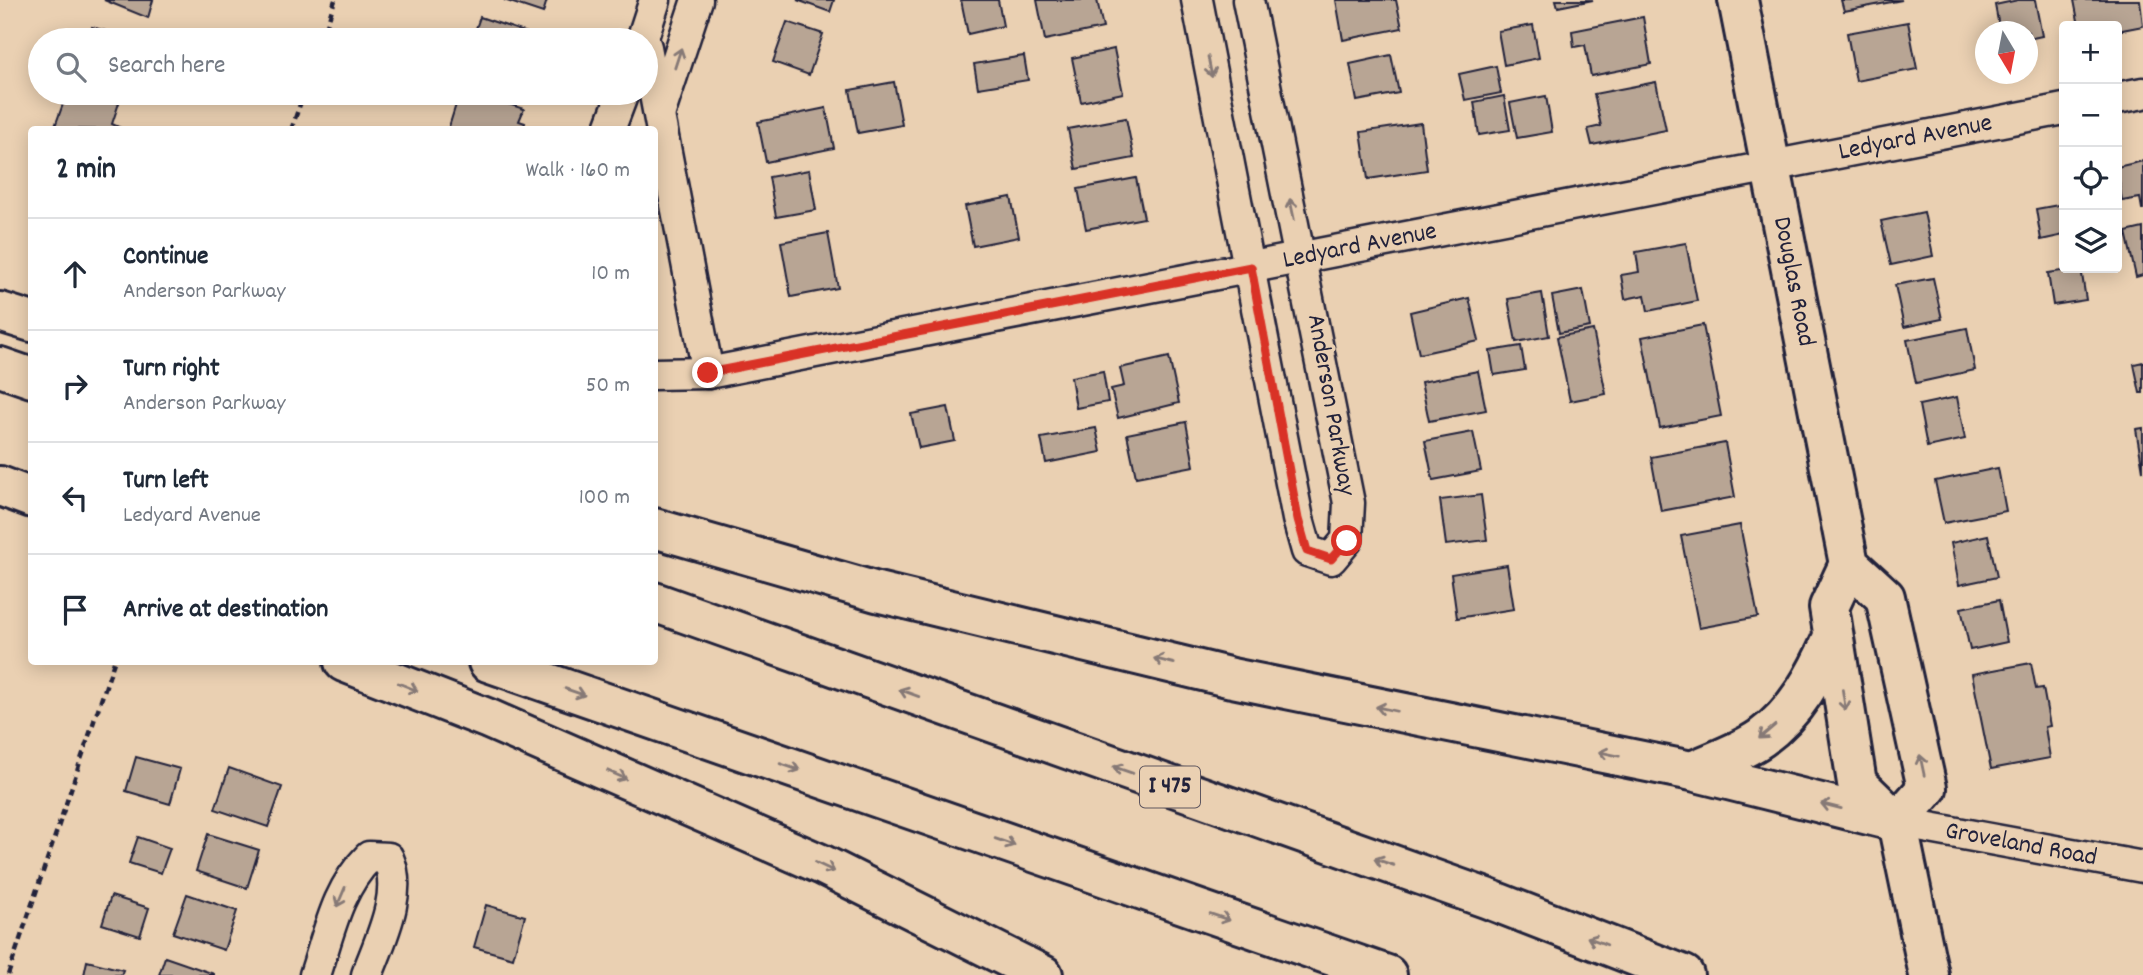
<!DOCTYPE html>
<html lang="en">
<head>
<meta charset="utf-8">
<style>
  body { margin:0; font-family:Dekko,sans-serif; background:#f2f2f3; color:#1f2937 }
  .controls { position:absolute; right:21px; top:21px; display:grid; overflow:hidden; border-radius:7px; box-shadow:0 4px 18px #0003 }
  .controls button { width:63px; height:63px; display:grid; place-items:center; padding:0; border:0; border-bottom:2px solid #e0e1e3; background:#fff; color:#1f2937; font:35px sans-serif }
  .compass { position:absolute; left:1975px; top:21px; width:63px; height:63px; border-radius:50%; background:#fff; box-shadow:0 4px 18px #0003; rotate:170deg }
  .stop { position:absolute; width:21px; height:21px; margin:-16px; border:5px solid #d93025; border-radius:50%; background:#fff }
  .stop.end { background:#d93025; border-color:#fff; box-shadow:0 2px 7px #0008 }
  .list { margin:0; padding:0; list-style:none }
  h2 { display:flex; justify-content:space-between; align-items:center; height:91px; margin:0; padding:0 28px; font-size:30px }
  h2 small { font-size:23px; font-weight:400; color:#747a83 }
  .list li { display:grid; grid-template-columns:46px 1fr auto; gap:21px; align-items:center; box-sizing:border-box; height:112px; padding:0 28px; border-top:2px solid #e0e1e3 }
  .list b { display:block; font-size:26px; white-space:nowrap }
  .list p { margin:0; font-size:23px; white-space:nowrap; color:#747a83 }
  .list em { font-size:23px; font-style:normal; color:#747a83 }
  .icon { flex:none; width:38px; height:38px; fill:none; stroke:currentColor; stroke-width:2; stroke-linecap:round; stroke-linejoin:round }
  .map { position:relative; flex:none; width:2143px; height:975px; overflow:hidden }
  .search { position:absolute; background:#fff; box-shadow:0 4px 18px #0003; left:28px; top:28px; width:630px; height:77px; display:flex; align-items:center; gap:18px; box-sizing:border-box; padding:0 24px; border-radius:38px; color:#747a83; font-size:26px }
  .panel { position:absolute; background:#fff; box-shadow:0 4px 18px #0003; left:28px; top:126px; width:630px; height:539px; border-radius:7px }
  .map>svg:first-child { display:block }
  .building { fill:#b8a594; stroke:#22223b; stroke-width:2 }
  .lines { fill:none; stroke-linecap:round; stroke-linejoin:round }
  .minor-casing { stroke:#22223b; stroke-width:35 }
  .tertiary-casing { stroke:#22223b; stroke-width:44 }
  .motorway-casing { stroke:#22223b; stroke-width:44 }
  .path { stroke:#22223b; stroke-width:4.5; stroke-dasharray:7 5; stroke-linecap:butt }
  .minor { stroke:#ead0b2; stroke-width:30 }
  .tertiary { stroke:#ead0b2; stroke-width:38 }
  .motorway { stroke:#ead0b2; stroke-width:38 }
  .oneway { stroke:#867976 }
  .route { stroke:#d93025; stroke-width:9 }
  .labels { text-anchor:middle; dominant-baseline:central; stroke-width:7; stroke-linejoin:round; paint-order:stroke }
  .shield { fill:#ead0b2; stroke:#5e565f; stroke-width:2 }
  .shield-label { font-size:24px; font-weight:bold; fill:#22223b }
  .street-label { font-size:26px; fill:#22223b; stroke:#ead0b2 }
</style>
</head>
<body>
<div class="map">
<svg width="2143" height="975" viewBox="0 0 2143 975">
  <rect width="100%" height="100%" fill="#ead0b2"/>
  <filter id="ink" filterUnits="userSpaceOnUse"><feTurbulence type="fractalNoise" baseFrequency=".0143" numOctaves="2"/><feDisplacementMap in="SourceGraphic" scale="14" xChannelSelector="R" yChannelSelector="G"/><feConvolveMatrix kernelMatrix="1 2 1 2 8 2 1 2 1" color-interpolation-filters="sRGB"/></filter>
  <g filter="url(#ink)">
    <path class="building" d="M 104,0 L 153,0 L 148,18 Z
      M 504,0 L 547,0 L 543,13 Z
      M 797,0 L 834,0 L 830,12 Z
      M 961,0 L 998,0 L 1003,26 L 968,34 Z
      M 1037,0 L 1097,0 L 1103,28 L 1045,40 Z
      M 1336,0 L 1396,0 L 1402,28 L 1343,40 Z
      M 1556,0 L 1593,0 L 1558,7 Z
      M 1841,0 L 1902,0 L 1844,11 Z
      M 2018,0 L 2035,0 L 2042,36 L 2028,39 L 2028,32 L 2000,32 L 1995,5 Z
      M 2074,0 L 2140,0 L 2143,26 L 2117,31 L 2117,26 L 2079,26 Z
      M 480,17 L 530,34 L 528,40 L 472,40 Z
      M 1643,17 L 1651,64 L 1591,76 L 1585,45 L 1574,47 L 1572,31 Z
      M 787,22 L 823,34 L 809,75 L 773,62 Z
      M 1908,22 L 1917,69 L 1856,81 L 1847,33 Z
      M 1533,25 L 1539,58 L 1504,65 L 1498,31 Z
      M 92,27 L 137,40 L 88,40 Z
      M 1114,49 L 1123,93 L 1081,102 L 1072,58 Z
      M 1391,55 L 1399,93 L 1357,101 L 1350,64 Z
      M 1024,56 L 1028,80 L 978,88 L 974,64 Z
      M 1496,66 L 1501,93 L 1465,100 L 1459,74 Z
      M 894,82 L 902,125 L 858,133 L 850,90 Z
      M 1656,82 L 1666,130 L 1592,145 L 1588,129 L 1601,126 L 1594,94 Z
      M 67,93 L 88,93 L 119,103 L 112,124 L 125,130 L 54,129 Z
      M 474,93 L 524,109 L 519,121 L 525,123 L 523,130 L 448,130 L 458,98 L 471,102 Z
      M 1504,96 L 1510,130 L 1479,135 L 1474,102 Z
      M 1546,96 L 1552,132 L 1517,138 L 1510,103 Z
      M 826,108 L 834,148 L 766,162 L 758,122 Z
      M 1126,118 L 1134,158 L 1076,169 L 1068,129 Z
      M 1421,123 L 1427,170 L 1368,179 L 1361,132 Z
      M 2143,161 L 2143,209 L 2142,209 L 2140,198 L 2122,201 L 2117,167 Z
      M 809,170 L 816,210 L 776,217 L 769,177 Z
      M 1136,178 L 1144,218 L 1086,229 L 1078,189 Z
      M 1011,197 L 1019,237 L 973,246 L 965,206 Z
      M 2064,204 L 2064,235 L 2041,240 L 2036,209 Z
      M 1924,212 L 1933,256 L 1891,265 L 1881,221 Z
      M 2143,228 L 2143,275 L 2136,277 L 2126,232 Z
      M 828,233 L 838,288 L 791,297 L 781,242 Z
      M 1686,243 L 1697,301 L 1648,311 L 1645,295 L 1625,299 L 1621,275 L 1639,272 L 1636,252 Z
      M 2081,268 L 2086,300 L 2053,305 L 2048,273 Z
      M 1933,278 L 1942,319 L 1904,327 L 1895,285 Z
      M 1583,290 L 1590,327 L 1559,333 L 1552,296 Z
      M 1542,293 L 1549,336 L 1516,342 L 1508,299 Z
      M 1469,298 L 1479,341 L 1419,354 L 1410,312 Z
      M 1703,325 L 1721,416 L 1660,428 L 1642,337 Z
      M 1967,328 L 1975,370 L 1916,383 L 1907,340 Z
      M 1593,330 L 1606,394 L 1570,401 L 1557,337 Z
      M 1521,346 L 1525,370 L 1494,375 L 1490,351 Z
      M 1169,357 L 1179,403 L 1118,418 L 1111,389 L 1124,386 L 1120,368 Z
      M 2143,362 L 2143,393 L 2140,393 L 2134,364 Z
      M 1103,371 L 1108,402 L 1076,408 L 1071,377 Z
      M 1478,371 L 1486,410 L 1429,421 L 1421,382 Z
      M 1957,397 L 1965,439 L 1927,447 L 1919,405 Z
      M 948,407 L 955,441 L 919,448 L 911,414 Z
      M 1186,422 L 1194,466 L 1136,477 L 1127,434 Z
      M 1096,428 L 1101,452 L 1046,463 L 1041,438 Z
      M 2143,428 L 2143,471 L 2136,429 Z
      M 1473,432 L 1481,471 L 1433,480 L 1425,441 Z
      M 1725,443 L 1735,497 L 1661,511 L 1651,457 Z
      M 1998,468 L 2006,511 L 1944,523 L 1935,481 Z
      M 1481,495 L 1487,540 L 1446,545 L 1440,500 Z
      M 1740,525 L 1758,617 L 1699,628 L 1681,536 Z
      M 1988,535 L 1997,577 L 1959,585 L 1951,543 Z
      M 1507,565 L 1514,609 L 1457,618 L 1451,574 Z
      M 1999,600 L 2007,642 L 1970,650 L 1961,608 Z
      M 2031,663 L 2036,689 L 2043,688 L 2050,726 L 2045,727 L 2050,758 L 1991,769 L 1972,674 Z
      M 136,757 L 180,769 L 170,804 L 126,791 Z
      M 229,768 L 282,787 L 268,827 L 215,809 Z
      M 208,834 L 259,850 L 247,888 L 196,871 Z
      M 138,837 L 170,848 L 161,873 L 129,863 Z
      M 187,894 L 237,911 L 224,950 L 173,933 Z
      M 111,896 L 149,908 L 140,936 L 102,924 Z
      M 486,905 L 525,916 L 513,958 L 474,947 Z
      M 165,957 L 214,974 L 214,975 L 159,975 Z
      M 87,961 L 123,970 L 121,975 L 84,975 Z"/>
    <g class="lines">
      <defs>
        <g id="minor">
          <path d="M 1197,0 L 1298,519 L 1307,551 L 1331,559 L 1347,540 L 1349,503 L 1248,0"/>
          <path d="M 642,40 L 655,0"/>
          <path d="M 646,47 L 708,373"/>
          <path d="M 2117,98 L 2143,93"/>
          <path d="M 660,112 L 697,0"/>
          <path d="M 609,130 L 623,93"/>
          <path id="s1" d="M 654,374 L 708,373 L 2064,109"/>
          <path id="s2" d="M 1897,822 L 2143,867"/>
          <path d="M 315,975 C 329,933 337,889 369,857 L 388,858 C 404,894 380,940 367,975"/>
        </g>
        <g id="tertiary">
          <path id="s3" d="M 1738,0 L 1849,564 L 1885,597 L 1927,788 L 1897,822"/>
          <path d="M 1849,564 L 1829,607 L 1857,783 L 1897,822 L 1929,975"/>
        </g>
        <path id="motorway" d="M 0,312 L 32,322
          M 0,367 L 32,378
          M 0,486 L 32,498
          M 654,528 L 877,592 L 1232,678 L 1692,771 L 1897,822
          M 654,602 L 1486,898 L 1684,975
          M 344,662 L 489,719 L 823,865 L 1043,975
          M 488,662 L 1387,975
          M 1692,771 C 1714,761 1741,752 1761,738 C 1796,713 1816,675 1833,637"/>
      </defs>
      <use href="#minor" class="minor-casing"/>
      <use href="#tertiary" class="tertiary-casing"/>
      <use href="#motorway" class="motorway-casing"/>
      <path class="path" d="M 322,40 L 335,0
        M 291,130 L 304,93
        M 8,975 L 114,662"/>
      <use href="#minor" class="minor"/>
      <use href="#tertiary" class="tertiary"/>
      <use href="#motorway" class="motorway"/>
    </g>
    <defs><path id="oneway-shaft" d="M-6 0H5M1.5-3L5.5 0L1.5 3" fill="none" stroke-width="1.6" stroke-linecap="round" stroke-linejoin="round" transform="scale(1.75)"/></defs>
    <g class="oneway">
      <use href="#oneway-shaft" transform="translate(678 58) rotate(-72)"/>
      <use href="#oneway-shaft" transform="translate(1210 67) rotate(79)"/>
      <use href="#oneway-shaft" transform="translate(1292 209) rotate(-102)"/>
      <use href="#oneway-shaft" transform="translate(1164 661) rotate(-166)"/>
      <use href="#oneway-shaft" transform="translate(408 687) rotate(22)"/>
      <use href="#oneway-shaft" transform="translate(575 692) rotate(19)"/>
      <use href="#oneway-shaft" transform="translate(909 693) rotate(-160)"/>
      <use href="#oneway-shaft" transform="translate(1844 700) rotate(81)"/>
      <use href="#oneway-shaft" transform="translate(1386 709) rotate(-168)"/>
      <use href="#oneway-shaft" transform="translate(1767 732) rotate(140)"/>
      <use href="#oneway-shaft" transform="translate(1609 754) rotate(-168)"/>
      <use href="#oneway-shaft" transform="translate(1922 765) rotate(-102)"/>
      <use href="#oneway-shaft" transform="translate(790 767) rotate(19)"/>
      <use href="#oneway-shaft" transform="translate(1123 770) rotate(-161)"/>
      <use href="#oneway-shaft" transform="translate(617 775) rotate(24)"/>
      <use href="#oneway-shaft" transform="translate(1831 806) rotate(-166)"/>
      <use href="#oneway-shaft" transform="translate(1005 842) rotate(19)"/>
      <use href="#oneway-shaft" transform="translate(1384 862) rotate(-161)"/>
      <use href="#oneway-shaft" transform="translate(825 867) rotate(25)"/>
      <use href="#oneway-shaft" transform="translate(341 897) rotate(113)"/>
      <use href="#oneway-shaft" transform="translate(1220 917) rotate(19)"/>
      <use href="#oneway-shaft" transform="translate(1597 941) rotate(-159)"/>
    </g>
  </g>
  <g class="lines" filter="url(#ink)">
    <path class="route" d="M 708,373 L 1251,267 L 1298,519 L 1307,551 L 1331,559 L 1347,541"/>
  </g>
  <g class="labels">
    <rect class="shield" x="1140" y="766.5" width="60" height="41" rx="5"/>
    <g class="shield-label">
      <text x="1170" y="787">I 475</text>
    </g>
    <g class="street-label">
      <text stroke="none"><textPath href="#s1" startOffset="1284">Ledyard Avenue</textPath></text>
      <text stroke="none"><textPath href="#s1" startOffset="718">Ledyard Avenue</textPath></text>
      <text stroke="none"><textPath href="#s3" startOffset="287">Douglas Road</textPath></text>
      <text transform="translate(1330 405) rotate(80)">Anderson Parkway</text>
      <text stroke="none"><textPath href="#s2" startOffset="126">Groveland Road</textPath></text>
    </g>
  </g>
</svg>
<div class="controls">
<button>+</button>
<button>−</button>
<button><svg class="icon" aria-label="locate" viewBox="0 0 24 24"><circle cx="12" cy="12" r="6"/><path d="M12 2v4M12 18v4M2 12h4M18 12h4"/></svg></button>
<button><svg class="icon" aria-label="layers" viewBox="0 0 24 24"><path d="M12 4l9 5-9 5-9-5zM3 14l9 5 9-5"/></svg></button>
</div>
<svg class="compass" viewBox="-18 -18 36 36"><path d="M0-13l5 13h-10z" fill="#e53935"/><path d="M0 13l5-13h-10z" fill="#747a83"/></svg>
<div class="stop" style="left:1347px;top:541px"></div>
<div class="stop end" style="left:708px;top:373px"></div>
<div class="search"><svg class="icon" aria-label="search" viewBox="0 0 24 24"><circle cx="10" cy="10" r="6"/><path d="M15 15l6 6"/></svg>Search here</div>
<section class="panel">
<h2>2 min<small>Walk · 160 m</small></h2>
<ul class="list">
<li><svg class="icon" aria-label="ahead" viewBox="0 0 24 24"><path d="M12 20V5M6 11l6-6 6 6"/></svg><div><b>Continue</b><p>Anderson Parkway</p></div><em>10 m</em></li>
<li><svg class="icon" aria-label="right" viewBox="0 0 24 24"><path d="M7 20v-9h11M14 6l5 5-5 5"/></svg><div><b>Turn right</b><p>Anderson Parkway</p></div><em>50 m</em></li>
<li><svg class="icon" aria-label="left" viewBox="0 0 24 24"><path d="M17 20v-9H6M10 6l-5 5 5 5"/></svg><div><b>Turn left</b><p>Ledyard Avenue</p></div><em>100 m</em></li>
<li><svg class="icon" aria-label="arrive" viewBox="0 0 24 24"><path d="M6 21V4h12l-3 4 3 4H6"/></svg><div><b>Arrive at destination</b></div></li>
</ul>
</section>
</div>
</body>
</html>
